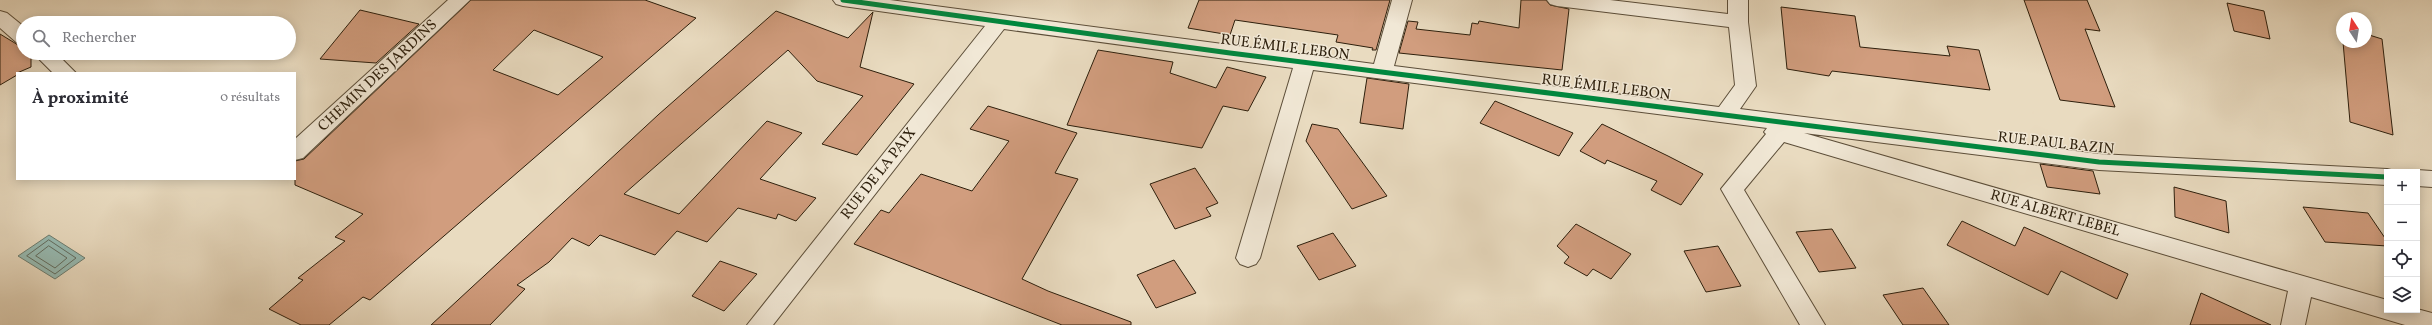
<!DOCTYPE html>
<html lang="fr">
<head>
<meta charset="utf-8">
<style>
  body { margin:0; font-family:Vollkorn,serif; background:#f2f2f3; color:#2b2b33 }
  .controls { position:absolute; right:12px; bottom:12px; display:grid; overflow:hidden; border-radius:0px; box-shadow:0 2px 10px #0003 }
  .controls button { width:36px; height:36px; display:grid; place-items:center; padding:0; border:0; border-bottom:1px solid #e1e1e2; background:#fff; color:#2b2b33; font:20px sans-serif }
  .compass { position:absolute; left:2336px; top:12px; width:36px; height:36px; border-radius:50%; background:#fff; box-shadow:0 2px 10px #0003; rotate:348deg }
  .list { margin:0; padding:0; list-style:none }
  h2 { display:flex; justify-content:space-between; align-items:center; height:52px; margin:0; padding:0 16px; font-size:17px }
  h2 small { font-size:13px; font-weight:400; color:#7c7c81 }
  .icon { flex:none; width:22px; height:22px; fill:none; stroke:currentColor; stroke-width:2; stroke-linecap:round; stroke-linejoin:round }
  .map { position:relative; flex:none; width:2432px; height:325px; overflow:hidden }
  .search { position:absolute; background:#fff; box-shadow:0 2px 10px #0003; left:16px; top:16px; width:280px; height:44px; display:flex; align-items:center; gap:10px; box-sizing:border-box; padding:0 14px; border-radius:22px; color:#7c7c81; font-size:15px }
  .panel { position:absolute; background:#fff; box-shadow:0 2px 10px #0003; left:16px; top:72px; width:280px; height:108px; border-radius:0px }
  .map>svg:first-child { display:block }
  .water { fill:#97bbb3; stroke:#6d7d70 }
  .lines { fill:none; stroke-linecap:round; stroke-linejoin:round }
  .shore { stroke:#626d60; stroke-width:1 }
  .building { fill:#d19d7e; stroke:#2d1f0c; fill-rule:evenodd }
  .minor-casing { stroke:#5c4e39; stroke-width:2 }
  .minor { fill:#f1e8d6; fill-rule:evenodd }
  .cycleway-casing { stroke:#f1e8d6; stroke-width:8 }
  .cycleway { stroke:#00873e; stroke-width:5 }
  .labels { text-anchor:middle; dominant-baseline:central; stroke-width:3; stroke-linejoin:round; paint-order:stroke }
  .street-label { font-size:15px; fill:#2d1f0c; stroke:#f1e8d6 }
</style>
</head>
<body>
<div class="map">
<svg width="2432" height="325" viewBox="0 0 2432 325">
  <rect width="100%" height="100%" fill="#e9dbc0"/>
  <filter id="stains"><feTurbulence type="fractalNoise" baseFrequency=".005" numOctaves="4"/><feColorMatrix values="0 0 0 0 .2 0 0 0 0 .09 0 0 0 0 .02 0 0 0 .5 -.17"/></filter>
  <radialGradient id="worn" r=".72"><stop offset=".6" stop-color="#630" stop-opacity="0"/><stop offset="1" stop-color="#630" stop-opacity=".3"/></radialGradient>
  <path class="water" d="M 49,235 L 85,258 L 55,279 L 18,256 Z"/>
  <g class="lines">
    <path class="shore" d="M 49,240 L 76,258 L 55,274 L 27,256 Z
      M 49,246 L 67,258 L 55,268 L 36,256 Z"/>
  </g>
  <path class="building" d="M 471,0 L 645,0 L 696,18 L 370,300 L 363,297 L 329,325 L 301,325 L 269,309 L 303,280 L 298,278 L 345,241 L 335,237 L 363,214 L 295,185 L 295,161 L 304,159 ZM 534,30 L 603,57 L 558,95 L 493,70 Z
    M 1199,0 L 1390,0 L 1376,50 L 1372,50 L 1373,48 L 1336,42 L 1338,35 L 1235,20 L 1230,35 L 1188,28 Z
    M 1521,0 L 1546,0 L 1550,5 L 1569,9 L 1562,70 L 1399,53 L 1408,21 L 1418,22 L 1416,29 L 1470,35 L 1472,23 L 1478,24 L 1479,21 L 1519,28 Z
    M 2024,0 L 2087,0 L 2100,31 L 2085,29 L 2115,107 L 2060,100 Z
    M 2227,3 L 2264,11 L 2270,39 L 2234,31 Z
    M 1781,7 L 1855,16 L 1860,47 L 1950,56 L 1947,46 L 1979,50 L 1990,90 L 1832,71 L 1829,76 L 1787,69 Z
    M 360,10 L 419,24 L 376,63 L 320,59 Z
    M 776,11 L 848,38 L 873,12 L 860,67 L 914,84 L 857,155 L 822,144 L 863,96 L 817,81 L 788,50 L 624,194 L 679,214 L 767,121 L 802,133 L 760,179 L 816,198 L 796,221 L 778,214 L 776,219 L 738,208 L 707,242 L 677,231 L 655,255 L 600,235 L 589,246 L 572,238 L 549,262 L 517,285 L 525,289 L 490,325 L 431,325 L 658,115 Z
    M 0,34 L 23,48 L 23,53 L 31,53 L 31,67 L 17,73 L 17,75 L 0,85 Z
    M 2366,34 L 2382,39 L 2393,135 L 2350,122 L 2343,42 L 2366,42 Z
    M 1098,50 L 1173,62 L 1170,73 L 1216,88 L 1227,67 L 1266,77 L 1248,111 L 1223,106 L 1202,148 L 1067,125 Z
    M 1367,78 L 1409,84 L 1403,129 L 1360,123 Z
    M 1495,101 L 1573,133 L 1559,156 L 1480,123 Z
    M 988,106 L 1077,133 L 1055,173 L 1078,179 L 1022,279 L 1048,291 L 1131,322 L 1131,325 L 1062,325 L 854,244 L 881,210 L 889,213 L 921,174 L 972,191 L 1009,141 L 970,129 Z
    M 1312,124 L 1338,129 L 1387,196 L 1352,209 L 1306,141 Z
    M 1602,124 L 1668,156 L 1703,174 L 1681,205 L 1651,190 L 1657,181 L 1607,160 L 1605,164 L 1580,151 Z
    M 2040,164 L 2093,171 L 2100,194 L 2047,187 Z
    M 1195,168 L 1218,203 L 1206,208 L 1211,216 L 1175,229 L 1150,184 Z
    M 2174,187 L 2226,201 L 2229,233 L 2175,217 Z
    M 2303,207 L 2368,213 L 2387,241 L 2387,246 L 2325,242 Z
    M 1962,221 L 2015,246 L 2024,227 L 2128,274 L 2117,299 L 2061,271 L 2048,295 L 1947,245 Z
    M 1576,224 L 1631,254 L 1611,279 L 1593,269 L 1587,276 L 1564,263 L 1569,257 L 1557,246 Z
    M 1832,229 L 1856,268 L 1819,272 L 1796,232 Z
    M 1333,233 L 1356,266 L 1319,280 L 1297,246 Z
    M 1718,246 L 1741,286 L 1706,292 L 1684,251 Z
    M 1174,260 L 1196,293 L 1156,308 L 1137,275 Z
    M 720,261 L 757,274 L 724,311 L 692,296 Z
    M 1923,288 L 1949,325 L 1903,325 L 1883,295 Z
    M 2201,293 L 2271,325 L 2190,325 Z"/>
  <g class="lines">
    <defs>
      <path id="minor" d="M 448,0 L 470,0 L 303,158 L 295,160 L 295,139 Z
        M 833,0 L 890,0 L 1374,64 L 1392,0 L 1412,0 L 1394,66 L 1719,107 L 1735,85 L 1729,27 L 1557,6 L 1550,4 L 1547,0 L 1610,0 L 1728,14 L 1728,0 L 1748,0 L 1748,22 L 1756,86 L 1740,109 L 2099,154 L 2387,169 L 2395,171 L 2387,172 L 2387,185 L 2099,170 L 1804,133 L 2387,300 L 2387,310 L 2417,309 L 2432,313 L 2432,325 L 2405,325 L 2311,297 L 2305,325 L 2281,325 L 2288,291 L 1784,142 L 1744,190 L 1825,325 L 1800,325 L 1721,189 L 1766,134 L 1764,132 L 1767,128 L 1313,70 L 1260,258 L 1256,264 L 1248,267 L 1240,264 L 1236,258 L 1293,68 L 1004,29 L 773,325 L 747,325 L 985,26 L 843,6 L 836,4 Z
        M 0,11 L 7,13 L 23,26 L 23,44 L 16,42 L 0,28 Z
        M 33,53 L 56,53 L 76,73 L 53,73 Z
        M 2417,170 L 2432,171 L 2432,187 L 2417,186 L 2417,172 L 2410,172 Z"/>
    </defs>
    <use href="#minor" class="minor-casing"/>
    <use href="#minor" class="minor"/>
    <defs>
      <path id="cycleway" d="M 843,0 L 1230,53 L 2099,162 L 2387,177"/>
    </defs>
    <use href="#cycleway" class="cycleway-casing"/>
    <use href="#cycleway" class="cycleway"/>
  </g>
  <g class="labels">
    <g class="street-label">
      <text transform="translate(1285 48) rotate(7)">RUE ÉMILE LEBON</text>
      <text transform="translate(378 76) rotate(-43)">CHEMIN DES JARDINS</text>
      <text transform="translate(1606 88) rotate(7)">RUE ÉMILE LEBON</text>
      <text transform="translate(2056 144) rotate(6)">RUE PAUL BAZIN</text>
      <text transform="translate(879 174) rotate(-52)">RUE DE LA PAIX</text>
      <text transform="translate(2055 214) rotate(16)">RUE ALBERT LEBEL</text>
    </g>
  </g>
  <rect width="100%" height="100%" filter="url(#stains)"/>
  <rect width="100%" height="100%" fill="url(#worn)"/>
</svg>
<div class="controls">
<button>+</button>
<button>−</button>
<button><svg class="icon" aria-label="locate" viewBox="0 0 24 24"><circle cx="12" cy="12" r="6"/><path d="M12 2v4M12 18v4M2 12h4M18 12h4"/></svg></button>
<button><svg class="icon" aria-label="layers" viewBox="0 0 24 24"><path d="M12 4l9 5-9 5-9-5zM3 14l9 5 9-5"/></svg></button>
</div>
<svg class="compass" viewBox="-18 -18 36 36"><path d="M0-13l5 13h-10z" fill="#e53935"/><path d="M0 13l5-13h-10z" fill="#7c7c81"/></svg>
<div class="search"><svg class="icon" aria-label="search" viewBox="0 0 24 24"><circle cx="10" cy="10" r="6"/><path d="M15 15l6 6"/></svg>Rechercher</div>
<section class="panel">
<h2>À proximité<small>0 résultats</small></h2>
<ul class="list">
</ul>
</section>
</div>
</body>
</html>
